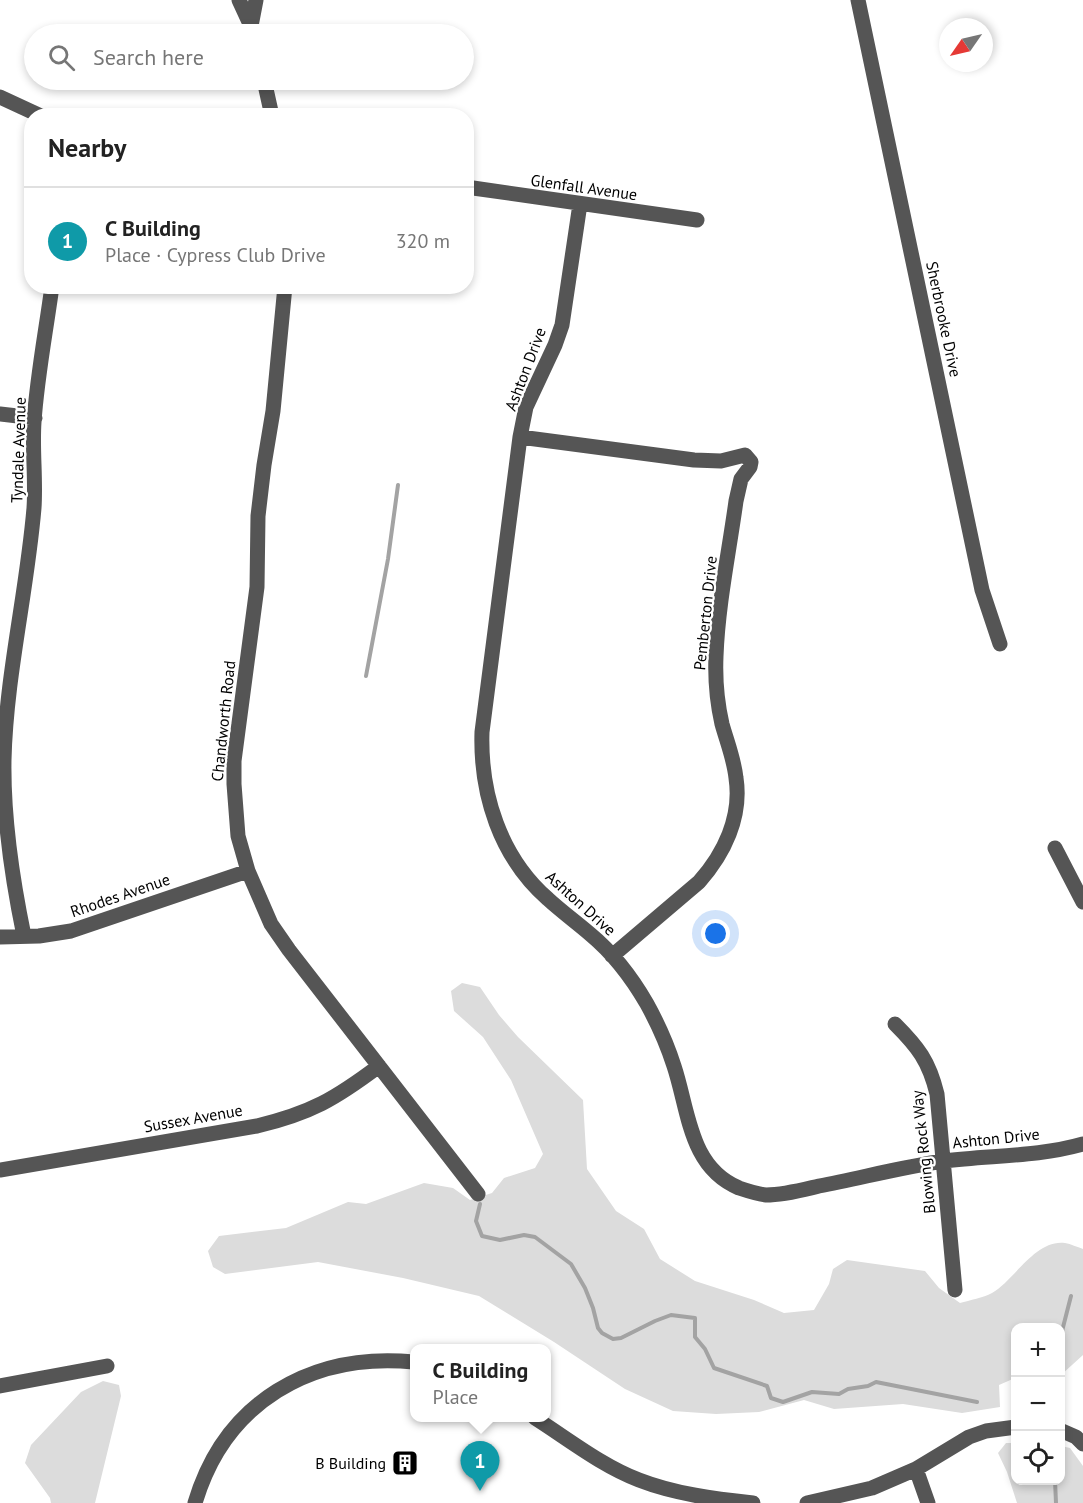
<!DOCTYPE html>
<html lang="en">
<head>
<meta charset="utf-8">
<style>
  body { margin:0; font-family:"PT Sans",sans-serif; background:#f6f6f6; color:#222 }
  .controls { position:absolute; right:18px; bottom:18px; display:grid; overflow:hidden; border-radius:12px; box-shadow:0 3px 9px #0003 }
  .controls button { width:54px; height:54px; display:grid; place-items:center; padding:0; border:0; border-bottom:2px solid #e0e0e0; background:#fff; color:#222; font:30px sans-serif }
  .compass { position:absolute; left:939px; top:18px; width:54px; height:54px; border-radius:50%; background:#fff; box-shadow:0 3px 9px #0003; rotate:236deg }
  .you { position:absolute; left:716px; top:934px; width:21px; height:21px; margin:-15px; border:4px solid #fff; border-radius:50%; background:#1a73e8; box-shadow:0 0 0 9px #1a73e833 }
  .badge { display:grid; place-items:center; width:39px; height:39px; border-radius:50%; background:#000; color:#fff; font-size:20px; font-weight:700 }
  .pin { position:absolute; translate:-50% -50px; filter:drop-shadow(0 2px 3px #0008) }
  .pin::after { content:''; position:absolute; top:32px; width:21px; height:18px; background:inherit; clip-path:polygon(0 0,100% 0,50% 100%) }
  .popup { position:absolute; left:410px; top:1344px; width:141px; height:78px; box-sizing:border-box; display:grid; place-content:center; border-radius:12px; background:#fff; filter:drop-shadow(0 2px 4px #0005); font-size:20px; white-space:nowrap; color:#767676 }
  .popup b { font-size:22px; color:#222 }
  .popup::after { content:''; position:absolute; left:50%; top:100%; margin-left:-12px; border:12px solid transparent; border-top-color:#fff }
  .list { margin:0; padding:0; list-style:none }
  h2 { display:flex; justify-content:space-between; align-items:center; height:78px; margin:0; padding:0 24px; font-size:26px }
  h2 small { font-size:20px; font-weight:400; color:#767676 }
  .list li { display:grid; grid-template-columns:39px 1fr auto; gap:18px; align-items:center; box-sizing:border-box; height:108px; padding:0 24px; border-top:2px solid #e0e0e0 }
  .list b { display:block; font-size:22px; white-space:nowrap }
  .list p { margin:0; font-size:20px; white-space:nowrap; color:#767676 }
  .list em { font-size:20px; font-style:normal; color:#767676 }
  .icon { flex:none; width:33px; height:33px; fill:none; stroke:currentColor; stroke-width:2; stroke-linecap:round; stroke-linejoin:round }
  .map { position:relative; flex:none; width:1083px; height:1503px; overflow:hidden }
  .search { position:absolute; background:#fff; box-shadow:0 3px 9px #0003; left:24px; top:24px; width:450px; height:66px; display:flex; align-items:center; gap:15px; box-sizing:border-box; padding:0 21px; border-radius:33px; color:#767676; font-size:22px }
  .panel { position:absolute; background:#fff; box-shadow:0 3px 9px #0003; left:24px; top:108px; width:450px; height:186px; border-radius:24px }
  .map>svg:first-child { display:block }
  .green { fill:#dcdcdc }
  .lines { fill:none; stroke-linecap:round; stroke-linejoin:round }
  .stream { stroke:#a3a3a3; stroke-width:4 }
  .minor { stroke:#555; stroke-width:15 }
  .labels { text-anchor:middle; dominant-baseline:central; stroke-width:4.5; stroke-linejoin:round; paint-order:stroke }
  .street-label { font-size:16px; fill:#000; stroke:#fff }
  .poi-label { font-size:16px; fill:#000; stroke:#fff; text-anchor:end }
</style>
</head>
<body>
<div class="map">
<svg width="1083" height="1503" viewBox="0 0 1083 1503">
  <rect width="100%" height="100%" fill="#fff"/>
  <path class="green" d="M 462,983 L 480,987 L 499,1015 L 518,1037 L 583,1100 L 587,1169 L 616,1211 L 644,1229 L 660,1259 L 695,1281 L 754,1300 L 784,1313 L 814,1310 L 829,1284 L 833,1269 L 847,1260 L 925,1271 L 939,1288 L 960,1303 C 970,1300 983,1298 992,1293 C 1014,1281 1035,1239 1065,1243 C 1071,1244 1077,1247 1083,1249 L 1083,1355 L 1061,1375 L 1060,1328 L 1016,1328 L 1015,1378 L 999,1385 L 1000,1407 L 962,1413 L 903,1404 L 834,1409 L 804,1400 L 759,1412 L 716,1414 L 673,1411 L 625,1389 L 554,1342 L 479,1296 L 403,1278 L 318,1262 L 225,1274 L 213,1267 L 208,1251 L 219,1236 L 286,1228 L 348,1202 L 366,1204 L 424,1183 L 453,1188 L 470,1200 L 492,1193 L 504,1178 L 535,1168 L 543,1154 L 511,1080 L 483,1037 L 454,1011 L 451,991 Z
    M 103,1381 L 119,1385 L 121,1396 L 95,1503 L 51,1503 L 50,1498 L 25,1463 L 31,1445 L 81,1392 Z
    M 1006,1443 L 1015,1443 L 1016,1480 L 1060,1480 L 1061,1446 L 1070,1448 L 1083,1466 L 1083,1503 L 1017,1503 L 1007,1472 L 998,1453 Z"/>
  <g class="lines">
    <path class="stream" d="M 366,676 L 388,559 L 398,485
      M 480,1204 L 476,1221 L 482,1236 L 500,1240 L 524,1235 L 535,1237 L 571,1264 L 585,1288 L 593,1308 L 598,1328 L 602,1333 L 613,1339 L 621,1338 L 655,1321 L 671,1315 L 695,1318 L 695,1337 L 705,1349 L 714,1368 L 767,1386 L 771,1398 L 783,1402 L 812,1392 L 839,1394 L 848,1389 L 868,1386 L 876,1382 L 977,1402
      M 1060,1339 L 1071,1296
      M 1055,1480 L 1056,1503"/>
    <path class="minor" d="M 239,0 L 251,26 L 256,0
      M 858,0 L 982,590 L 1000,644
      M 264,80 L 272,116
      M 0,97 L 41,116
      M 303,116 L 306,116
      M 466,187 L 697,220
      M 580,204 L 562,325 L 555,345 L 526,407 L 520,437 L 482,732 C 480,794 500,857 548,899 C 561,911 576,922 590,934 C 613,953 632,978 647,1004 C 658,1024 667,1044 674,1066 C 689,1111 689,1167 739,1188 C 748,1191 757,1194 766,1195 C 784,1195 802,1190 819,1186 C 861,1178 902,1167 944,1161 C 990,1155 1038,1157 1083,1144
      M 285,286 L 273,411 L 264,465 L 258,516 L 257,587 L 234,761 L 234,784 L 238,836 L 248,871 L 271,924 L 289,950 L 478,1194
      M 0,414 L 35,418
      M 520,437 L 694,460 L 721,461 L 745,455 L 751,462 L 750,467 L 741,479 L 736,501 C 729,552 718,604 716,656 C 715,679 717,702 722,724 C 727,742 734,759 736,778 C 742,817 724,854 699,882 L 612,956
      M 1055,848 L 1083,902
      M 24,936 C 12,878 3,820 4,760 C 6,676 27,592 34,508 C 36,479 32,450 34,422 C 37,377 46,331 52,286
      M 0,937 L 39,936 L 71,931 L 248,871
      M 895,1024 C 918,1047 929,1061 937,1094 L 955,1290
      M 0,1170 L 257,1126 C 311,1113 335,1099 379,1066
      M 0,1386 L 107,1366
      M 535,1418 C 568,1439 602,1466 639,1480 C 675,1494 715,1499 753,1503
      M 1060,1430 L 1076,1437 L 1083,1444
      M 916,1469 L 928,1503
      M 195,1503 C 225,1402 311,1352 414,1362
      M 807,1503 L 872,1488 L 916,1469 L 969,1437 L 986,1431 L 1016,1427"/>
  </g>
  <defs>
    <symbol id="building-square" viewBox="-11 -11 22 22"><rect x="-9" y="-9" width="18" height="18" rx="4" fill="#000" stroke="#fff"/><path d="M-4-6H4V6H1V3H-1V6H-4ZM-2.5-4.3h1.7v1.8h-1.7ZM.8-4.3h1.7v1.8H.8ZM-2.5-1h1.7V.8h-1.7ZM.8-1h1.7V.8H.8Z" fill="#fff"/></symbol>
  </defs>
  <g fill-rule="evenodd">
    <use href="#building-square" x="390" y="1448" width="30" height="30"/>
  </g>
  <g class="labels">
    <g class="street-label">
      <text transform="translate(584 187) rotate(8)">Glenfall Avenue</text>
      <text transform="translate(944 319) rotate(78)">Sherbrooke Drive</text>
      <text transform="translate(525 369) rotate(-69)">Ashton Drive</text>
      <text transform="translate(18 450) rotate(-88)">Tyndale Avenue</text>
      <text transform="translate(705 613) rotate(-84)">Pemberton Drive</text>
      <text transform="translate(223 721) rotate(-84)">Chandworth Road</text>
      <text transform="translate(120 895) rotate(-19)">Rhodes Avenue</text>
      <text transform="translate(581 903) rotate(42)">Ashton Drive</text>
      <text transform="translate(193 1118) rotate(-10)">Sussex Avenue</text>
      <text transform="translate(996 1138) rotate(-6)">Ashton Drive</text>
      <text transform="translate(923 1152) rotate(-96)">Blowing Rock Way</text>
    </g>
    <g class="poi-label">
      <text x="386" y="1463">B Building</text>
    </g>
  </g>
</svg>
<div class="controls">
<button>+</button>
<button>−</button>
<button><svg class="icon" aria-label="locate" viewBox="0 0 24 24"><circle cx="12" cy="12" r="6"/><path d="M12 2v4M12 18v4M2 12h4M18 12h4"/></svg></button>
</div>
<svg class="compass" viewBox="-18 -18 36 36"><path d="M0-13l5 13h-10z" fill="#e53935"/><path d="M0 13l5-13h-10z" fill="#767676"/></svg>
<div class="you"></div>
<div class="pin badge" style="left:480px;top:1491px;background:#0f9aa8">1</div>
<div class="popup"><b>C Building</b>Place</div>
<div class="search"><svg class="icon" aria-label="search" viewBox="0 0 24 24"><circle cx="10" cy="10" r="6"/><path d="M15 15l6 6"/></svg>Search here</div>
<section class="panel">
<h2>Nearby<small></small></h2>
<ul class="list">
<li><span class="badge" style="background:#0f9aa8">1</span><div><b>C Building</b><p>Place · Cypress Club Drive</p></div><em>320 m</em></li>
</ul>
</section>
</div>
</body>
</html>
